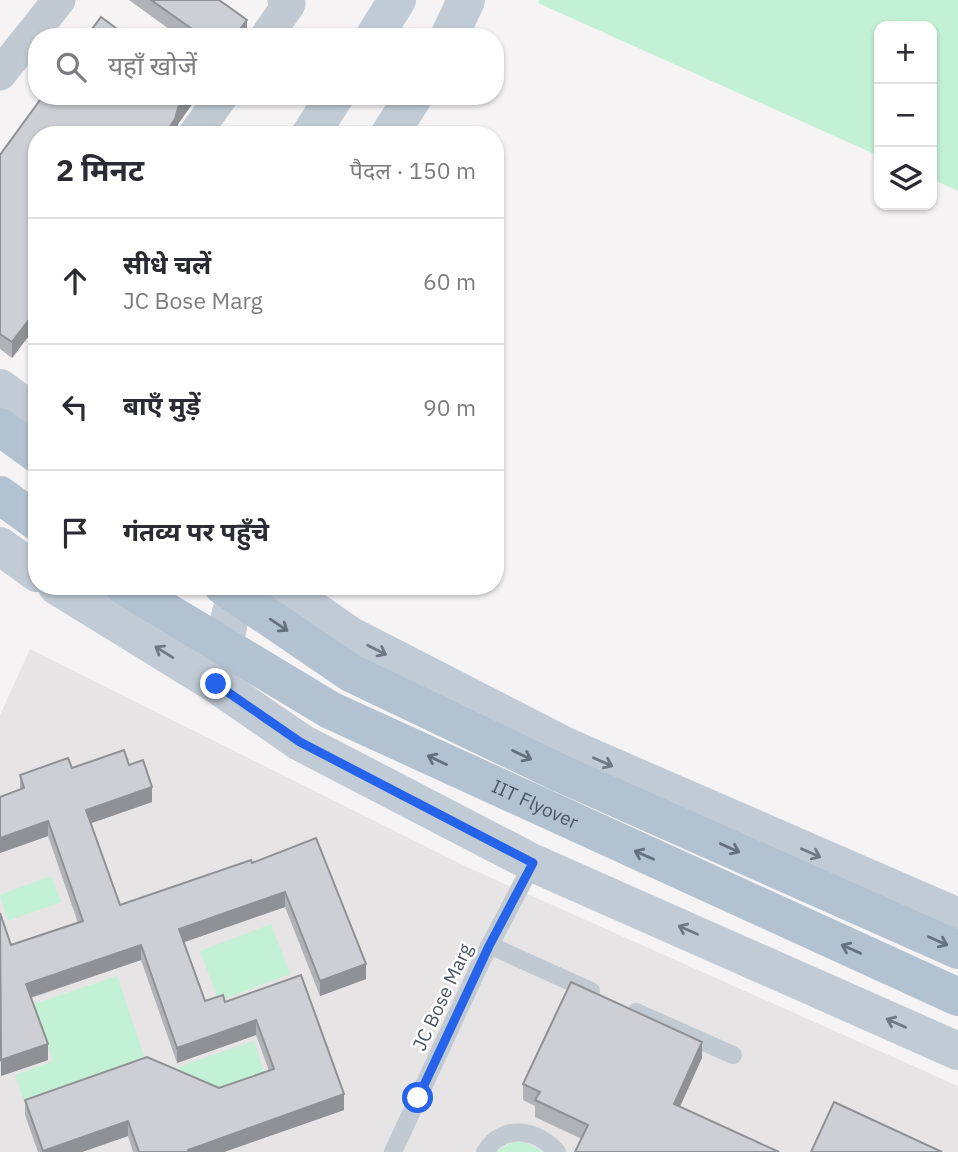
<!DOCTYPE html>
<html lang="hi">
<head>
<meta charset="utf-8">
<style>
  body { margin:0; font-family:"IBM Plex Sans","Noto Sans Devanagari",sans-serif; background:#f2f2f3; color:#2b2b33 }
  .controls { position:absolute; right:21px; top:21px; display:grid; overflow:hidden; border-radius:14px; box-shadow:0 2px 5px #0004 }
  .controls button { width:63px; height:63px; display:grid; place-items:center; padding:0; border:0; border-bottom:2px solid #e1e1e2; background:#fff; color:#2b2b33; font:35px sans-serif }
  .stop { position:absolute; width:21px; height:21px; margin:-16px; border:5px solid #2563eb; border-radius:50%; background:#fff }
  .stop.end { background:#2563eb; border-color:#fff; box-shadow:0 2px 7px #0008 }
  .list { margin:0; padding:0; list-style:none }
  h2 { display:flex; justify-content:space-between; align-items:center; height:91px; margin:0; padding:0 28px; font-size:30px }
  h2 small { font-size:23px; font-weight:400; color:#7c7c81 }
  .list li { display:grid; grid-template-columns:46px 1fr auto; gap:21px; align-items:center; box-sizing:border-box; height:126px; padding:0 28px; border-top:2px solid #e1e1e2 }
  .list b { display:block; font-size:26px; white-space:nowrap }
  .list p { margin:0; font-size:23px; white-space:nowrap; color:#7c7c81 }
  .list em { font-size:23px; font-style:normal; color:#7c7c81 }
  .icon { flex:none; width:38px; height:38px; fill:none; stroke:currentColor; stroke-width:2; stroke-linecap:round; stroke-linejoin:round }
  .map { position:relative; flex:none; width:958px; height:1152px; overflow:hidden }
  .search { position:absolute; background:#fff; box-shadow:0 2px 5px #0004; left:28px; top:28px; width:476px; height:77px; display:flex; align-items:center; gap:18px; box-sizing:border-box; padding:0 24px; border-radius:28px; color:#7c7c81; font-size:26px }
  .panel { position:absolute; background:#fff; box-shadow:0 2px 5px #0004; left:28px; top:126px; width:476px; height:469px; border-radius:28px }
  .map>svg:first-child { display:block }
  .education { fill:#e6e4e5 }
  .green { fill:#c3f1d5 }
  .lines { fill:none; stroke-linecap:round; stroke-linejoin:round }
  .service { stroke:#c1cad2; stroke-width:18 }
  .minor { stroke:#c1cad2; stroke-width:33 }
  .secondary { stroke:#c1cbd6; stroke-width:38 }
  .primary { stroke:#b3c2d1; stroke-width:38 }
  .primary-bridge { stroke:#b3c2d1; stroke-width:38 }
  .wall { fill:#b0b2b7 }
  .shaded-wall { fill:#909195 }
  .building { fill:#cdcfd5; stroke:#909195; stroke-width:2 }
  .oneway { stroke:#64717d }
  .oneway2 { stroke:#6e7984 }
  .route { stroke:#2563eb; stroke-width:9 }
  .labels { text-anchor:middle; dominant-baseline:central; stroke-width:5; stroke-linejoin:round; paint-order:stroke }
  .street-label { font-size:19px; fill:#4a5661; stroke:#fff }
</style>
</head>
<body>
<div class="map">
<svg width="958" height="1152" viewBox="0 0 958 1152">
  <rect width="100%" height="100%" fill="#f5f3f3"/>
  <path class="education" d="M 30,649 L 467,867 L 958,1086 L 958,1152 L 0,1152 L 0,715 Z"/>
  <path class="green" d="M 539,0 L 958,0 L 958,191 L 932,179 L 932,26 L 879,26 L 879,156 L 538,3 Z
    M 51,876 L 61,902 L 8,921 L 0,895 Z
    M 271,924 L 290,974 L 219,1001 L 200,951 Z
    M 117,976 L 148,1067 L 27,1109 L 15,1075 L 53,1061 L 37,1014 L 17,1010 Z
    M 254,1041 L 267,1082 L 210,1101 L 186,1088 L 178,1067 Z
    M 522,1141 L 544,1152 L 496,1152 L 512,1142 Z"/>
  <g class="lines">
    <path class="service" d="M 489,945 L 591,991
      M 636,1012 L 733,1055
      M 393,1152 L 482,960 L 533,863
      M 485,1152 C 503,1123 537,1129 557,1152"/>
    <path class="minor" d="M 266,37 L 289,4 L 284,0
      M 0,74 L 59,0
      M 194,135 L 222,96"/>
    <path class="secondary" d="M 374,37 L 397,0
      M 449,37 L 466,0
      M 310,135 L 335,96
      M 389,135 L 414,96
      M 0,388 L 37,415
      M 0,546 L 37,573
      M 57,586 L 216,684 L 300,742 L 533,863 L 958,1051
      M 279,586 L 351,636 L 565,746 L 958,917
      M 217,679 L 231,612 L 250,591 L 272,590"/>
    <path class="primary" d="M 0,427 L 37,454
      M 0,495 L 37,522"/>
    <g class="primary-bridge">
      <path id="s1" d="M 124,586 L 330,710 L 958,997"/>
      <path d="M 223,586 L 351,673 L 562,774 L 958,950"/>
    </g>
  </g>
  <path class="wall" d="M 129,0 L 219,0 L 247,35 L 246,37 L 180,37 Z
    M 43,96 L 198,96 L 178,124 L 175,135 L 37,135 L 37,325 L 12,358 L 0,349 L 0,155 Z
    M 129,765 L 152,802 L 91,823 L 120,905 L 252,863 L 316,838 L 366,979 L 320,996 L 285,907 L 184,942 L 205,1001 L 225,1002 L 301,975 L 344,1110 L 224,1152 L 133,1152 L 128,1136 L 82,1152 L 38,1152 L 25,1115 L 25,1100 L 219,1088 L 269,1071 L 256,1035 L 177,1063 L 141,960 L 31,998 L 48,1060 L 1,1076 L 0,913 L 11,945 L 78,923 L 48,836 L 0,853 L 0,797 L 20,790 L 20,775 L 72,768 Z
    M 702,1058 L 582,1139 L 535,1117 L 535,1106 L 523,1100 L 523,1084 Z"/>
  <path class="shaded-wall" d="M 247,20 L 247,35 L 246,37 L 234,37 Z
    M 187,96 L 198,96 L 178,124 L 175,135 L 164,135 L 178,108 Z
    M 37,309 L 37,325 L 12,358 L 12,342 Z
    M 152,787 L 152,802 L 86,825 L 86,810 Z
    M 48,821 L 48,836 L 0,853 L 0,838 Z
    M 285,892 L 285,907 L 179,944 L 179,929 Z
    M 141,945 L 141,960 L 26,999 L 26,984 Z
    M 366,964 L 366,979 L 320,996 L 320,981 Z
    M 256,1020 L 256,1035 L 177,1063 L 177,1048 Z
    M 702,1042 L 702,1058 L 674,1120 L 674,1104 Z
    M 48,1044 L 48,1060 L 1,1076 L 1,1060 Z
    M 344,1094 L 344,1110 L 224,1152 L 188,1152 L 188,1150 Z
    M 128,1121 L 128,1136 L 82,1152 L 43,1152 L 43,1151 Z"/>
  <path class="building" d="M 151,0 L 219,0 L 247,20 L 234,37 L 186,37 L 192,29 Z
    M 101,17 L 128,37 L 86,37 Z
    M 43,96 L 187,96 L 178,108 L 175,119 L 164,135 L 37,135 L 37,309 L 12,342 L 0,334 L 0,155 Z
    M 124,750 L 129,765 L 143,760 L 152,787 L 86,810 L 120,905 L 251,860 L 252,863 L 316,838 L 366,964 L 320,981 L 285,892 L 179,929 L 205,1001 L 223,995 L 225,1002 L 301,975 L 344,1094 L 188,1150 L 189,1152 L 139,1152 L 128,1121 L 43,1151 L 25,1100 L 147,1057 L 219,1088 L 274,1069 L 256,1020 L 177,1048 L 141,945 L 26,984 L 48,1044 L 1,1060 L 0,913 L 11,945 L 83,921 L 48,821 L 0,838 L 0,797 L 24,788 L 20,775 L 68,758 L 72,768 Z
    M 571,982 L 702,1042 L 674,1104 L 779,1152 L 575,1152 L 588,1125 L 535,1100 L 540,1092 L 523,1084 Z
    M 834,1102 L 942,1152 L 811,1152 Z"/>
  <defs><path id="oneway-shaft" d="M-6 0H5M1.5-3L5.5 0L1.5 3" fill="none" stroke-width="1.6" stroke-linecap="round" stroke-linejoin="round" transform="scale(1.75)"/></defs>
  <g class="oneway">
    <use href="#oneway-shaft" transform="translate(279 625) rotate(34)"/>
    <use href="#oneway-shaft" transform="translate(522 755) rotate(26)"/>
    <use href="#oneway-shaft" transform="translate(437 760) rotate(-155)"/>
    <use href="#oneway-shaft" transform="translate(730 848) rotate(24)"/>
    <use href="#oneway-shaft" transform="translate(644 855) rotate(-156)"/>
    <use href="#oneway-shaft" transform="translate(938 941) rotate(24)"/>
    <use href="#oneway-shaft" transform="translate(851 949) rotate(-156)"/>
  </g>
  <g class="oneway2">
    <use href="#oneway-shaft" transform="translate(377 650) rotate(27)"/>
    <use href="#oneway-shaft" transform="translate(164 652) rotate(-148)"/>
    <use href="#oneway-shaft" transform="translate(603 762) rotate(24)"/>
    <use href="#oneway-shaft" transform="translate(811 853) rotate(24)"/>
    <use href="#oneway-shaft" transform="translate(688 930) rotate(-156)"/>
    <use href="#oneway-shaft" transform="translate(896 1023) rotate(-156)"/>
  </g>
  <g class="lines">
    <path class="route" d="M 216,684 L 300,742 L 533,863 L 489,946 L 418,1098"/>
  </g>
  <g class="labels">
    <g class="street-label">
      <text stroke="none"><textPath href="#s1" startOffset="466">IIT Flyover</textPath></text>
      <text transform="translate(442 997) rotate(-65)">JC Bose Marg</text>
    </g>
  </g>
</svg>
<div class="controls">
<button>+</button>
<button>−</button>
<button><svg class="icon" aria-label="layers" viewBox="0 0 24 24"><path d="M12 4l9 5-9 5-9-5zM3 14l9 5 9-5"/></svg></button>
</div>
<div class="stop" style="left:418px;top:1098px"></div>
<div class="stop end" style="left:216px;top:684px"></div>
<div class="search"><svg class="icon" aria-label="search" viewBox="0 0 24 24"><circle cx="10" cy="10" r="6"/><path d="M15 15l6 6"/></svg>यहाँ खोजें</div>
<section class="panel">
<h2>2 मिनट<small>पैदल · 150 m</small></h2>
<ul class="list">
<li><svg class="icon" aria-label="ahead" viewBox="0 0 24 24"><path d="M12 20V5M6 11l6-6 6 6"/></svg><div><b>सीधे चलें</b><p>JC Bose Marg</p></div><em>60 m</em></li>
<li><svg class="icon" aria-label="left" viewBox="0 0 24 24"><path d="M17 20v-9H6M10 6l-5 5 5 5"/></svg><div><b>बाएँ मुड़ें</b></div><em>90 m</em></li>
<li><svg class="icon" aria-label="arrive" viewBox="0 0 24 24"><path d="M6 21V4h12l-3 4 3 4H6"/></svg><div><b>गंतव्य पर पहुँचे</b></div></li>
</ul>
</section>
</div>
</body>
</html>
